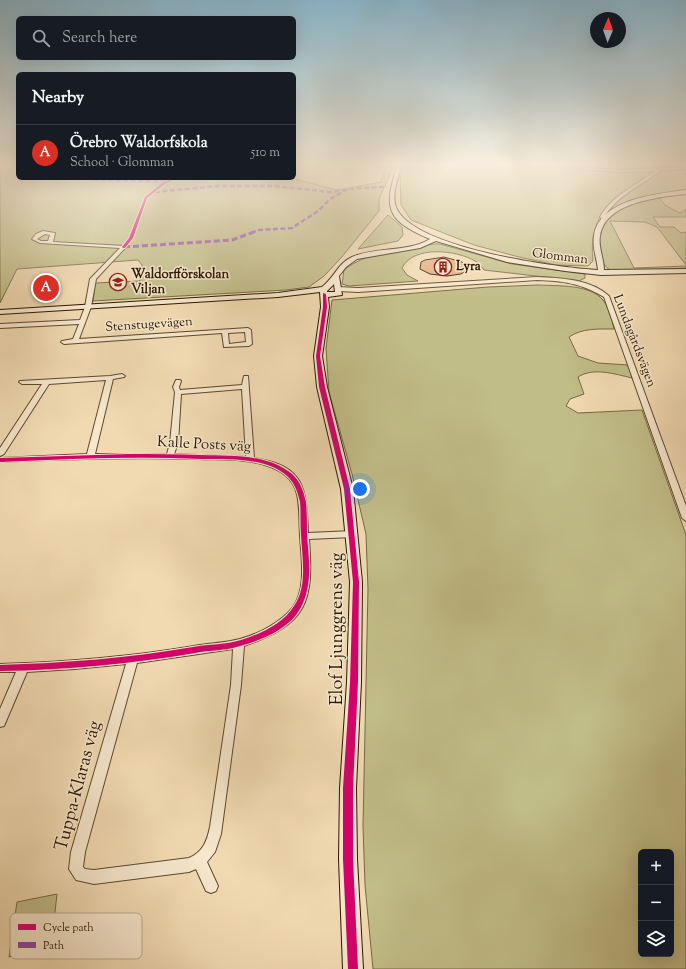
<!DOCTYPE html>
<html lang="en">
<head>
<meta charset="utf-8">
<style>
  body { margin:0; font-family:"Sorts Mill Goudy",serif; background:#20242c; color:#f1f3f6 }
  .controls { position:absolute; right:12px; bottom:12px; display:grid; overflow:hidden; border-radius:6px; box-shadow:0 4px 16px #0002 }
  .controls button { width:36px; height:36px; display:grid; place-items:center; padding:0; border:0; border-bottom:1px solid #363941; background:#171b24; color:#f1f3f6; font:20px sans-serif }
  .compass { position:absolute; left:590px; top:12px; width:36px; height:36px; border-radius:50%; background:#171b24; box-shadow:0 4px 16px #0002; rotate:2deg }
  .you { position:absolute; left:360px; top:489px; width:14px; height:14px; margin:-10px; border:3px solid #fff; border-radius:50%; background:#1a73e8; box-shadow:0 0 0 6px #1a73e833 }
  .badge { display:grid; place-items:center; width:26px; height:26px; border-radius:50%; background:#d93025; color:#fff; font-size:13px; font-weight:700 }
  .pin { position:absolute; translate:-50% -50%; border:2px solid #fff; box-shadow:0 1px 4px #0006 }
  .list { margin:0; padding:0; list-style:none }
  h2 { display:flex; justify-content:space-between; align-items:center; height:52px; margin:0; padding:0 16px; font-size:17px }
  h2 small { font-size:13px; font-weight:400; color:#9ea1a6 }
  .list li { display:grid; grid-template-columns:26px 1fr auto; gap:12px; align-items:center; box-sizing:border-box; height:56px; padding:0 16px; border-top:1px solid #363941 }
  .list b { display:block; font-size:15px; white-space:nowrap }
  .list p { margin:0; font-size:13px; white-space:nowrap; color:#9ea1a6 }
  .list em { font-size:13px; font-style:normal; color:#9ea1a6 }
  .icon { flex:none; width:22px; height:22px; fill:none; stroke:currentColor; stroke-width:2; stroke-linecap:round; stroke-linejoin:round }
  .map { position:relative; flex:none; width:686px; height:969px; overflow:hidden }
  .search { position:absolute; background:#171b24; box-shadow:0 4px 16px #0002; left:16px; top:16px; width:280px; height:44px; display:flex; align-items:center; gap:10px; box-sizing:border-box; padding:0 14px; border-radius:6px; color:#9ea1a6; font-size:15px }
  .panel { position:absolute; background:#171b24; box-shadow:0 4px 16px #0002; left:16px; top:72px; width:280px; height:108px; border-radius:6px }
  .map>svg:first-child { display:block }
  .green { fill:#c1bd88; stroke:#766a44; fill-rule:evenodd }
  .building { fill:#e4ac81; stroke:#2c1800 }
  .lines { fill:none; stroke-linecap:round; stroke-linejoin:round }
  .street-casing { stroke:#5d482c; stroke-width:2 }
  .secondary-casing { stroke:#2c1800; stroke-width:2 }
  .street { fill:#f6e7cd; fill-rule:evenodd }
  .secondary { fill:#f6e7cd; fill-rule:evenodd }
  .quiet-far1 { stroke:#8e44ad; stroke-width:2.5; stroke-dasharray:5 2.5; stroke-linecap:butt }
  .quiet { stroke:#8e44ad; stroke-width:3; stroke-dasharray:6 3; stroke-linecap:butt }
  .cycleway-casing { stroke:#f6e7cd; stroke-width:2 }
  .cycleway { fill:#d6006c; fill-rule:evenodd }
  .labels { text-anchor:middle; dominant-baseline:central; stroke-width:3; stroke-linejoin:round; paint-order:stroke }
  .far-street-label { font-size:13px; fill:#2c1800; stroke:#f6e7cd }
  .far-poi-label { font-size:13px; font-weight:bold; fill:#2c1800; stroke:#f6e7cd; text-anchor:start }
  .street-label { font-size:15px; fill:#2c1800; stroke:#f6e7cd }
  .near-street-label { font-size:18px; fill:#2c1800; stroke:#f6e7cd }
  .key { fill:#f6e7cd; stroke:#b9a990; stroke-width:1 }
  .key-label { font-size:11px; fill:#2c1800 }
</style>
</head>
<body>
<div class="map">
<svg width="686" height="969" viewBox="0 0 686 969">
  <rect width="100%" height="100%" fill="#f1dab2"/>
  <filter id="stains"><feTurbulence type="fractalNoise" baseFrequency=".005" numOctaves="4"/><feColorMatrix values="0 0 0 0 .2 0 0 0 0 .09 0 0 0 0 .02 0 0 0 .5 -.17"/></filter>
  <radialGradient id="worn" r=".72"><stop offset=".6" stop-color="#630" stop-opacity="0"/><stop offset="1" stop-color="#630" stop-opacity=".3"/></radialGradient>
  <path class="green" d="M 0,163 L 18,163 L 18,178 L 196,178 L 198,180 L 291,178 L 337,190 L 381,182 L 385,169 L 374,163 L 395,163 L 379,199 L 379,211 L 341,258 L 324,276 L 309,287 L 286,290 L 93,301 L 95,283 L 140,281 L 142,265 L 138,260 L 17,269 L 0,303 Z
    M 405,163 L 686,163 L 686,167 L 662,169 L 658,172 L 662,170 L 686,169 L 686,190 L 620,205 L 604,216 L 608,207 C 593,222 591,241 593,261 L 588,266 L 556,265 L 519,257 L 474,245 L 411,220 L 401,205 L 400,179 Z
    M 659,197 L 665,205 L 680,213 L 686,209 L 686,217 L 653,217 L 660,227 L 674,227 L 681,233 L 686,232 L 686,265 L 657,227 L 645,222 L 610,221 L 634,268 L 686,266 L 686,268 L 615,271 C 598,270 596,240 601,227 C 602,224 609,216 613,214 C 626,205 644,200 659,197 Z
    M 388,215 L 402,227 L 403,235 L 398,241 L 358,249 Z
    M 433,244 L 440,244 L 512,264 L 585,274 L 585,278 L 579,281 L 484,270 C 481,267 479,263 475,261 C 457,250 413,245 402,268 L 407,275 L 418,281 L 349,286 L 342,284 L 344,270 C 367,251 404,250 433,244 Z
    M 538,285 C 557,286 590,284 603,300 C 609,308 612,319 614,329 C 598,329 582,328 569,337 L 578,356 L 598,363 L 628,365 L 632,378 C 615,374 593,367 578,377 L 584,394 L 570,399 L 566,406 L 578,413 L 642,410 L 686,535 L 686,969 L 373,969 L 365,885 L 363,826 L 368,589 L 366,534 L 352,474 L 329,392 L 326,348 L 332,300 L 488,287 ZM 641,852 L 671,852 L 671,954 L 641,954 Z
    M 57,894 L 51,948 L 9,957 L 17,902 Z"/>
  <path class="building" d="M 444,257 L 462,262 L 467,268 L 466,271 L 461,274 L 447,276 L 430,274 L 420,269 L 421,262 L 425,260 Z"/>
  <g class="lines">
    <defs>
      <path id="street" d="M 686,167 L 686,169 L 659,170 L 659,172 C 640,186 617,196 604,217 L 606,219 L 604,220 L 600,217 C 613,195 635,186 655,171 L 620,172 L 580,169 L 582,168 L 620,170 Z
        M 43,231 L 55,233 L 53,242 L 124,246 L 126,247 L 96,279 L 91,307 L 79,339 L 248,328 L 251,330 L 252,344 L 249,346 L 224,347 L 222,333 L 64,344 L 61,342 L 62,341 L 73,339 L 79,324 L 0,328 L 0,324 L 80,320 L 85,307 L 90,279 L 120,248 L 40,243 L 32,239 L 36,234 ZM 45,234 L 50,235 L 48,241 L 41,241 L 37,239 ZM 245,332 L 246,342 L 229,344 L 228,333 Z
        M 537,277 C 561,278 590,279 609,296 L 686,506 L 686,521 L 682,518 L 604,297 C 580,283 563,281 537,280 L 358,292 L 338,291 L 335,289 L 338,287 L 358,288 Z
        M 122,374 L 125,376 L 124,377 L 113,379 L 95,454 L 167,454 L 170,443 L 175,392 L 173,387 L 176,380 L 180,380 L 181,381 L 179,387 L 180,390 L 242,385 L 244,376 L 248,376 L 254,458 C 305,466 306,487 308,533 L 353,531 L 356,532 L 357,534 L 356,536 L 353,537 L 309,539 C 314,603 307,624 244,646 L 241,685 L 221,834 L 215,852 L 207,862 L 218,886 L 216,891 L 211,893 L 206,891 L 196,869 L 189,872 L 94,884 L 76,880 L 69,869 L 71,852 L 126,664 L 75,669 L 27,672 L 4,726 L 0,727 L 0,709 L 16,672 L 0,672 L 0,664 C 65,662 129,657 194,646 C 209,643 226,643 240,639 C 259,634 281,622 293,607 C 307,587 301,557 300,535 C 298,505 304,480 271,467 C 248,458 222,460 198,459 C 132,457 66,459 0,462 L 0,458 L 87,454 L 106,380 L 49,384 L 4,454 L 0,456 L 0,448 L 42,384 L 22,384 L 19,382 L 20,381 L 110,376 ZM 242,389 L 246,457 L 174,454 L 178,443 L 181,394 ZM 233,649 L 231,685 L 210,827 C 207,841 203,852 189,858 L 94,870 L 85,869 L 83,867 L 85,852 L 137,663 Z"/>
      <path id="secondary" d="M 398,163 L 402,163 C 399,177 391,193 396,207 C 412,248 557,268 598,270 C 597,259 592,248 594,236 C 599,199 657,194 686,190 L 686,194 C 659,197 605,202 600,236 C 598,247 604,259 604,270 L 686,269 L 686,273 L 601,275 L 565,271 L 507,262 L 436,241 L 420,248 L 357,259 L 346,267 L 339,276 L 342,295 L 328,297 L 329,307 L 322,356 L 327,387 L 353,489 L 362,582 L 361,682 L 356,788 L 357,859 L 363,969 L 343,969 L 339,859 L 340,788 L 347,682 L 350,582 L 341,489 L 317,387 L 314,356 L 321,307 L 320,292 L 278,297 L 0,314 L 0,310 L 278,293 L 322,287 C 334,278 338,263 352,257 C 377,246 407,253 430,239 C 384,220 384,207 398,163 ZM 334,284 L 335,292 L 327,292 L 327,291 Z"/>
    </defs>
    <use href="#street" class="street-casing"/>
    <use href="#secondary" class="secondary-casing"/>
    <use href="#street" class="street"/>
    <use href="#secondary" class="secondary"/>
    <path class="quiet-far1" d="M 96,178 L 91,180 L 165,181
      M 155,192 L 218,186 L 274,186 L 330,192 L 359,188 L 387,187
      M 251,233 L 259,230 L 292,228 L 318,211 L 330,199 L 348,189"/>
    <path class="quiet" d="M 124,247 L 232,240 L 254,232"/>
    <defs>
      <path id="cycleway" d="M 174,178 L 178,178 L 165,184 L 147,198 L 133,238 L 125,248 L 123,248 L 122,247 L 129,238 L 145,197 L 163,182 Z
        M 323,293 L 326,294 L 327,307 L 320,356 L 325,387 L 350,489 L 359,582 L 358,682 L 353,788 L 353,859 L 358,969 L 348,969 L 343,859 L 343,788 L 350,682 L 353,582 L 344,489 L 319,387 L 316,356 L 323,307 Z
        M 128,454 C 153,454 177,454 202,455 C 230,456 264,454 288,471 C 299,478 303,489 306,502 C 307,513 307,524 307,535 C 309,560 313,586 300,609 C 289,629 262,640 240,646 C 226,651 210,650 195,653 C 131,664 66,670 0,671 L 0,665 C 65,663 129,658 193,647 C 209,644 226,645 241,640 C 260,634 283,624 294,606 C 308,586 302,557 301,535 C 300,524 301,513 300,502 C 296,484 290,475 273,467 C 251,458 225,459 201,459 C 134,456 67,459 0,462 L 0,458 Z"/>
    </defs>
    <use href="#cycleway" class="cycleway-casing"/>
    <use href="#cycleway" class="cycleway"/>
  </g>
  <linearGradient id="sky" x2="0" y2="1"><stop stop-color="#89b7ce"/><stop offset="0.55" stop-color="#f9eedc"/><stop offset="1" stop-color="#f9eedc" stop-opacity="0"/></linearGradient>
  <rect width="686" height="298" fill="url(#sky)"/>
  <defs>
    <symbol id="building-ring" viewBox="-11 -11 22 22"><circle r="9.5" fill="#f6e7cd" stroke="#8f2418" stroke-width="1.5"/><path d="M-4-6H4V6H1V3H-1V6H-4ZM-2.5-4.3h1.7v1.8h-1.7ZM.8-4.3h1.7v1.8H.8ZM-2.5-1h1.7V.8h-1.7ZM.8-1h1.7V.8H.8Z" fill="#8f2418"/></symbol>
    <symbol id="school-ring" viewBox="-11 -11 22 22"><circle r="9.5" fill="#f6e7cd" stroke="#8f2418" stroke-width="1.5"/><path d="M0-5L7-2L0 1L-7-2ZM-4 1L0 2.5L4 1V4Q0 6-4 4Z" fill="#8f2418"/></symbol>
  </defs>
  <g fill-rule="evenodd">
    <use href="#building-ring" x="433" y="257" width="20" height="20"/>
    <use href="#school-ring" x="108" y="272" width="20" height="20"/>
  </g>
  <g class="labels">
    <g class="far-street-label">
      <text transform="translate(560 257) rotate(7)">Glomman</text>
      <text transform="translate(149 325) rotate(-4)">Stenstugevägen</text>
      <text transform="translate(634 341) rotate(69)">Lundagårdsvägen</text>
    </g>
    <g class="far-poi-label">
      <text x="456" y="267">Lyra</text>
      <text x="131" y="275">Waldorfförskolan<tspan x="131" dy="15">Viljan</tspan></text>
    </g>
    <g class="street-label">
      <text transform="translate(204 445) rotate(3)">Kalle Posts väg</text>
    </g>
    <g class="near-street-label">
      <text transform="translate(338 629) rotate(-90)">Elof Ljunggrens väg</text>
      <text transform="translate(79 786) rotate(-75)">Tuppa-Klaras väg</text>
    </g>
  </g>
  <rect x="10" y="913" width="132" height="46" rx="6" class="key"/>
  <rect x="18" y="924" width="18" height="6" fill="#d6006c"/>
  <rect x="18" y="942" width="18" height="6" fill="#8e44ad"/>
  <g class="key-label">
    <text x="43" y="931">Cycle path</text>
    <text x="43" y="949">Path</text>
  </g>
  <rect width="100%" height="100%" filter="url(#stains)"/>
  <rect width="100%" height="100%" fill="url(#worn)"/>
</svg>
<div class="controls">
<button>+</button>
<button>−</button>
<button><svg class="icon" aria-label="layers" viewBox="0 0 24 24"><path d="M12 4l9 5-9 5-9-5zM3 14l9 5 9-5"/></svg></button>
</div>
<svg class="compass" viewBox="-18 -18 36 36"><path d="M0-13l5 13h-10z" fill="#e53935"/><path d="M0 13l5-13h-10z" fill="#9ea1a6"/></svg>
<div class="you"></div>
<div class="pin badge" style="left:46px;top:288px">A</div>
<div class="search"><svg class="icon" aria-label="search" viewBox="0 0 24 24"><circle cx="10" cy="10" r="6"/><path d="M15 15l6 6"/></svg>Search here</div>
<section class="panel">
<h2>Nearby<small></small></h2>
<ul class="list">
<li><span class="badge">A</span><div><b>Örebro Waldorfskola</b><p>School · Glomman</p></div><em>510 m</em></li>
</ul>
</section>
</div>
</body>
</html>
